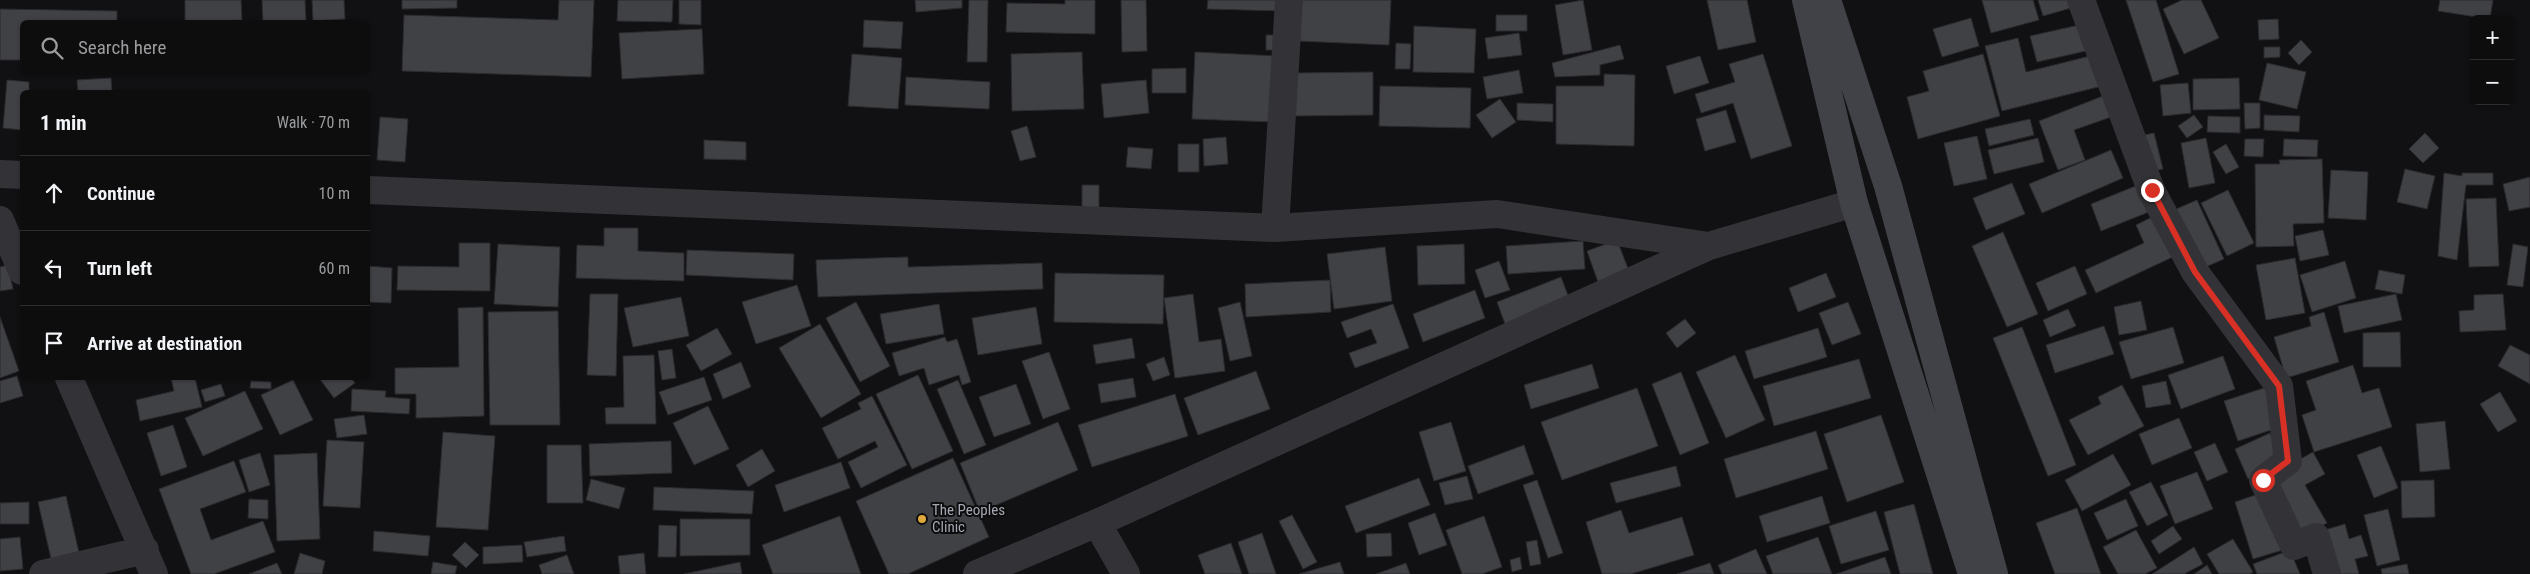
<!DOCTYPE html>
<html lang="en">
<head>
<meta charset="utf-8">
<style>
  body { margin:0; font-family:"Roboto Condensed",sans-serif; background:#1b1b1c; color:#f1f3f6 }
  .controls { position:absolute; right:15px; top:15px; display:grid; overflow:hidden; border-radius:8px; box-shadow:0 1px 4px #0004 }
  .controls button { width:45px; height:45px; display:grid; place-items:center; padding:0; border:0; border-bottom:1px solid #2d2d2e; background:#0d0d0e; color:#f1f3f6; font:25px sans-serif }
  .stop { position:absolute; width:15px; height:15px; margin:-11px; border:4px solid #d93025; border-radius:50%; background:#fff }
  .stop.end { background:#d93025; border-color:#fff; box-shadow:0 1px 5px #0008 }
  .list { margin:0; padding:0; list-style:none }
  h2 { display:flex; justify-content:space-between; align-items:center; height:65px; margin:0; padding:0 20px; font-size:21px }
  h2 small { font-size:16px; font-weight:400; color:#9a9c9e }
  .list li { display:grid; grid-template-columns:32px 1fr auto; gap:15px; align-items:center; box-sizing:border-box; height:75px; padding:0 20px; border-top:1px solid #2d2d2e }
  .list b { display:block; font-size:19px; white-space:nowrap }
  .list em { font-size:16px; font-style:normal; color:#9a9c9e }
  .icon { flex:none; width:28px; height:28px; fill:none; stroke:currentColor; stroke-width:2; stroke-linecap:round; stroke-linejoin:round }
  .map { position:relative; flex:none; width:2530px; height:574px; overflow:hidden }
  .search { position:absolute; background:#0d0d0e; box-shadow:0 1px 4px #0004; left:20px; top:20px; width:350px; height:55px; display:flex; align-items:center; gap:12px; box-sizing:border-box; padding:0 18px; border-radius:8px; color:#9a9c9e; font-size:19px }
  .panel { position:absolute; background:#0d0d0e; box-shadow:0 1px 4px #0004; left:20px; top:90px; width:350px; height:290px; border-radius:8px }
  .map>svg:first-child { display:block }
  .building { fill:#404145; stroke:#2b2b2e }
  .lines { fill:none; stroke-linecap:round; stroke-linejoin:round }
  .street { stroke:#333337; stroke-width:28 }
  .secondary { stroke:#414247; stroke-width:28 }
  .route { stroke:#d93025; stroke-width:6 }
  .poi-dot { fill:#e0a93c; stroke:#0c0c0d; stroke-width:2 }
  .labels { text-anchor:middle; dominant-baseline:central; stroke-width:4; stroke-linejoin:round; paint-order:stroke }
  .poi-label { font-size:15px; fill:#a4a8b2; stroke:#0c0c0d; text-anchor:start }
</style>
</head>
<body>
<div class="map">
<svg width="2530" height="574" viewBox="0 0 2530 574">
  <rect width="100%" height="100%" fill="#111113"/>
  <path class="building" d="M 185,0 L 241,0 L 242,20 L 185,22 Z
    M 262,0 L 305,0 L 306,21 L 263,22 Z
    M 312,0 L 344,0 L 345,19 L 313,21 Z
    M 402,0 L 457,0 L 457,8 L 402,9 Z
    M 559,0 L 594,0 L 591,77 L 402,71 L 404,15 L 558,20 Z
    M 618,0 L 673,0 L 672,22 L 617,21 Z
    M 679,0 L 701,0 L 701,25 L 679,24 Z
    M 915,0 L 962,0 L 962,8 L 916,12 Z
    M 969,0 L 988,0 L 987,62 L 967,62 Z
    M 1065,0 L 1095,0 L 1095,34 L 1006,32 L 1007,3 L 1065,4 Z
    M 1121,0 L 1146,0 L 1147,51 L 1122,52 Z
    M 1208,0 L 1282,0 L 1282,11 L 1207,9 Z
    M 1300,0 L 1391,0 L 1389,45 L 1298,41 Z
    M 1583,0 L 1592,50 L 1563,55 L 1555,5 Z
    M 1707,0 L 1747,0 L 1756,42 L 1718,50 Z
    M 1982,0 L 2033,0 L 2039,20 L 1991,33 Z
    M 2038,0 L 2068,0 L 2071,8 L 2043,16 Z
    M 2126,0 L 2156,0 L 2179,74 L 2153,82 Z
    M 2182,0 L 2201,0 L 2219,38 L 2184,54 L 2163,9 Z
    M 2440,0 L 2493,0 L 2490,19 L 2438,11 Z
    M 0,9 L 117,11 L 117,22 L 22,22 L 22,60 L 0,60 Z
    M 1496,15 L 1527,15 L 1527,31 L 1496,31 Z
    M 1971,18 L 1979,46 L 1942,57 L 1933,29 Z
    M 2278,19 L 2279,39 L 2259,40 L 2258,20 Z
    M 864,20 L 903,22 L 901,49 L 863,47 Z
    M 2079,25 L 2086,51 L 2037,62 L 2030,36 Z
    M 1414,26 L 1476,29 L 1474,73 L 1413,72 Z
    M 702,29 L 704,74 L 622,79 L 619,33 Z
    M 1519,33 L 1522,55 L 1488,59 L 1485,38 Z
    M 1266,35 L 1283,35 L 1284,50 L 1266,50 Z
    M 2018,38 L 2026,72 L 2094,55 L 2102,86 L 2002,111 L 1985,46 Z
    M 2301,40 L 2312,52 L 2299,65 L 2288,53 Z
    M 1396,43 L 1411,44 L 1410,69 L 1395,69 Z
    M 1620,45 L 1624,59 L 1600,65 L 1600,75 L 1555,77 L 1552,63 Z
    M 2264,47 L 2280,47 L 2280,57 L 2264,58 Z
    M 1082,52 L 1084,109 L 1012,111 L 1011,54 Z
    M 1195,52 L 1277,56 L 1274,122 L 1192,119 Z
    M 852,54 L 902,58 L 898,109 L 848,106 Z
    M 1763,54 L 1792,146 L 1751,159 L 1733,103 L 1701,113 L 1695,94 L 1735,82 L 1729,64 Z
    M 1983,54 L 2000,116 L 1918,139 L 1907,97 L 1929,91 L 1923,71 Z
    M 1700,56 L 1709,83 L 1674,94 L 1666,66 Z
    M 2267,63 L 2306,72 L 2297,109 L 2259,100 Z
    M 1186,68 L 1186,93 L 1152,93 L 1152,69 Z
    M 1519,70 L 1523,93 L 1487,99 L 1483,77 Z
    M 1373,72 L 1373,115 L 1295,116 L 1295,73 Z
    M 1604,74 L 1635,75 L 1634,146 L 1556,144 L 1556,86 L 1604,86 Z
    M 906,77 L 990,82 L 989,109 L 905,105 Z
    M 111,78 L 112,92 L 78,92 L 77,80 Z
    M 2239,78 L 2240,109 L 2193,110 L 2193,79 Z
    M 7,80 L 29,82 L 29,92 L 22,92 L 22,130 L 3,128 Z
    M 1146,80 L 1149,113 L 1104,118 L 1101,84 Z
    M 2188,83 L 2191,113 L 2163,116 L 2160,85 Z
    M 1380,86 L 1471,88 L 1470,128 L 1379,126 Z
    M 2103,96 L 2111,117 L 2074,130 L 2085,160 L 2058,170 L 2039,121 Z
    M 1500,99 L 1516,122 L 1492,138 L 1476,115 Z
    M 1517,103 L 1553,104 L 1553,122 L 1517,120 Z
    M 2244,103 L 2260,103 L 2260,128 L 2245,129 Z
    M 1726,110 L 1736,142 L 1705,151 L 1696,119 Z
    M 2194,115 L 2203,127 L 2187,138 L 2178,126 Z
    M 2264,115 L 2300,116 L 2299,132 L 2264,130 Z
    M 2208,116 L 2240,117 L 2240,133 L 2207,132 Z
    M 380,117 L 408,119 L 405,162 L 377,160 Z
    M 2030,119 L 2034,135 L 1989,146 L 1985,129 Z
    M 1027,126 L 1036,157 L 1020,161 L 1011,131 Z
    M 2154,133 L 2163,169 L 2152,171 L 2140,136 Z
    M 2425,133 L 2439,148 L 2423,163 L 2409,149 Z
    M 1977,136 L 1987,179 L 1954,186 L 1944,143 Z
    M 1226,137 L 1228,164 L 1204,166 L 1203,139 Z
    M 2038,138 L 2044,162 L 1994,174 L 1988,150 Z
    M 2206,138 L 2215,183 L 2189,188 L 2181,143 Z
    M 2245,139 L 2264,139 L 2263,157 L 2244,156 Z
    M 2284,139 L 2318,140 L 2317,157 L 2283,156 Z
    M 704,140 L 746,142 L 746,160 L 704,159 Z
    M 1178,144 L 1199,144 L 1199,172 L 1178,172 Z
    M 2226,144 L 2239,167 L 2226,174 L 2213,152 Z
    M 1128,147 L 1153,149 L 1151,169 L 1126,167 Z
    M 2111,150 L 2123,178 L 2042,213 L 2029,184 Z
    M 2322,159 L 2324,223 L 2293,224 L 2294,246 L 2256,247 L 2255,164 L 2280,164 L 2279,160 Z
    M 2405,169 L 2435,176 L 2427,209 L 2397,202 Z
    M 2331,170 L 2368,172 L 2366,220 L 2328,218 Z
    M 2444,173 L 2462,176 L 2462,173 L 2493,173 L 2493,185 L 2466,185 L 2457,260 L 2438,256 Z
    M 2530,177 L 2530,207 L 2509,211 L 2503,184 Z
    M 2012,183 L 2025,214 L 1986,230 L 1973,198 Z
    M 2143,183 L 2154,210 L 2101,231 L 2091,204 Z
    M 1082,185 L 1099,185 L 1099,208 L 1082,208 Z
    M 2228,190 L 2254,243 L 2227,256 L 2201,203 Z
    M 2496,198 L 2499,266 L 2469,267 L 2466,199 Z
    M 2197,200 L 2224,259 L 2201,269 L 2174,210 Z
    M 2158,214 L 2177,255 L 2096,293 L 2085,270 L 2144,243 L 2136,225 Z
    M 604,228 L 638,228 L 638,251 L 684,253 L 684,281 L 576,278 L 577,245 L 604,246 Z
    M 2323,230 L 2329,255 L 2300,261 L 2295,236 Z
    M 2003,232 L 2038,314 L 2007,327 L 1972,246 Z
    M 1617,240 L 1629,271 L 1598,282 L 1587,251 Z
    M 1583,241 L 1585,269 L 1508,274 L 1506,246 Z
    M 459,243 L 490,243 L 490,291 L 397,290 L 398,266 L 459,267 Z
    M 498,244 L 560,247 L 558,307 L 494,304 Z
    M 1464,244 L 1465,284 L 1418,285 L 1417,246 Z
    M 2513,244 L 2528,247 L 2523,287 L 2507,285 Z
    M 1385,247 L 1392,301 L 1334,309 L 1327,254 Z
    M 687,250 L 794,254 L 793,280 L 686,275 Z
    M 908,257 L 908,267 L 1042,263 L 1043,289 L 818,297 L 816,260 Z
    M 2295,258 L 2305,313 L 2266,320 L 2256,265 Z
    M 1499,261 L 1510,290 L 1485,298 L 1475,270 Z
    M 2345,261 L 2356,298 L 2312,312 L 2300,275 Z
    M 8,265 L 13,289 L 0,291 L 0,267 Z
    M 368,266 L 392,268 L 391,303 L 368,302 Z
    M 2075,266 L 2087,294 L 2048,311 L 2036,283 Z
    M 2379,270 L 2405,275 L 2402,294 L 2375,289 Z
    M 1055,273 L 1164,275 L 1163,324 L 1054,322 Z
    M 1826,273 L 1836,297 L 1798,312 L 1789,288 Z
    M 1561,277 L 1569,298 L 1505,324 L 1497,302 Z
    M 1330,280 L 1331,312 L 1246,317 L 1245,284 Z
    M 797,285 L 811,326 L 756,344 L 742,302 Z
    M 1475,290 L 1485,318 L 1423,342 L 1413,314 Z
    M 590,294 L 618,294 L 616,376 L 587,375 Z
    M 1193,294 L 1199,342 L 1221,339 L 1225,371 L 1175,378 L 1164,298 Z
    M 2396,294 L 2402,320 L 2344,333 L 2338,306 Z
    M 2503,294 L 2506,330 L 2460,332 L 2459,311 L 2474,310 L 2474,295 Z
    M 681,297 L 689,336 L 633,347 L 624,308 Z
    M 2141,301 L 2147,330 L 2119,335 L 2114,307 Z
    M 856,302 L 890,366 L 860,382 L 826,318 Z
    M 1240,302 L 1252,356 L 1230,361 L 1218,308 Z
    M 1848,302 L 1861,334 L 1832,345 L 1819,313 Z
    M 939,304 L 944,334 L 886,344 L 880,314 Z
    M 1393,304 L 1409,348 L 1355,368 L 1349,353 L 1377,343 L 1371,329 L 1347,338 L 1341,322 Z
    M 483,307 L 484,416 L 416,418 L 416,394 L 395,394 L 395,368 L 459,367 L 458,308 Z
    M 1036,307 L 1042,344 L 978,355 L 972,318 Z
    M 2068,309 L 2076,326 L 2050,337 L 2043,320 Z
    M 558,311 L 560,425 L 490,425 L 488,312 Z
    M 2324,312 L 2339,362 L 2286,378 L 2274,337 L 2311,326 L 2309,317 Z
    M 0,317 L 19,371 L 0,378 Z
    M 1685,319 L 1696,333 L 1677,348 L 1666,333 Z
    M 820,324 L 861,394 L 821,418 L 779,348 Z
    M 2104,326 L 2114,354 L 2055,373 L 2046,345 Z
    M 2022,327 L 2076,465 L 2048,476 L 1993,338 Z
    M 2173,327 L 2184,363 L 2131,379 L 2119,342 Z
    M 717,328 L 732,354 L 701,371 L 686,345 Z
    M 1818,328 L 1827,357 L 1754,379 L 1745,351 Z
    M 2400,332 L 2401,367 L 2363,367 L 2363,333 Z
    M 945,337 L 947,342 L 957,339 L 971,382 L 962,385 L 959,375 L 929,385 L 924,368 L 899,376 L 892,353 Z
    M 1132,338 L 1135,358 L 1096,364 L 1093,345 Z
    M 2510,345 L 2530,355 L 2530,384 L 2498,366 Z
    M 672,349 L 676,378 L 662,380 L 658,351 Z
    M 1049,352 L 1070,409 L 1043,419 L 1022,361 Z
    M 654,355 L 656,424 L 606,424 L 605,408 L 624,407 L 623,356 Z
    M 1735,355 L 1765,420 L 1726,438 L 1696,372 Z
    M 2223,356 L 2235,389 L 2181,409 L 2168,375 Z
    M 1164,357 L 1170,375 L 1153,381 L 1146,364 Z
    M 1859,359 L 1871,398 L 1774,426 L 1763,386 Z
    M 741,362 L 751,387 L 723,399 L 713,374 Z
    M 1592,364 L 1599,388 L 1531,409 L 1524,385 Z
    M 2353,365 L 2362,393 L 2379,388 L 2392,427 L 2314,452 L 2302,415 L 2316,410 L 2306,381 Z
    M 1256,371 L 1270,409 L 1198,435 L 1184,398 Z
    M 1681,372 L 1709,443 L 1680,455 L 1652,384 Z
    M 918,375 L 953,451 L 912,469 L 876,394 Z
    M 17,376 L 23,396 L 0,403 L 0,381 Z
    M 704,377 L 712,400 L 668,415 L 659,392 Z
    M 171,378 L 195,378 L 202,407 L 140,421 L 136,400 L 174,391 Z
    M 319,378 L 351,378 L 355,383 L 334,398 Z
    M 1133,378 L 1136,397 L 1101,403 L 1098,384 Z
    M 293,380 L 313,420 L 280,435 L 261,395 Z
    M 958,380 L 986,445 L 964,454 L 937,389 Z
    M 251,381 L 271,382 L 271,389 L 250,388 Z
    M 2166,381 L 2171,404 L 2146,408 L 2142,386 Z
    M 221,384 L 225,396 L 205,402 L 201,390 Z
    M 1016,384 L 1031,424 L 994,437 L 979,397 Z
    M 2122,385 L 2144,426 L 2088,455 L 2069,420 L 2101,404 L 2098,397 Z
    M 2270,386 L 2283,426 L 2238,441 L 2224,401 Z
    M 1637,388 L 1658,446 L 1562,480 L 1541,422 Z
    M 352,389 L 386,391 L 385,397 L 410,399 L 409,414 L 351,411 Z
    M 245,391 L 263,429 L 203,456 L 185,418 Z
    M 2500,392 L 2517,421 L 2498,432 L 2480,404 Z
    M 1175,394 L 1188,436 L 1092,467 L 1078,425 Z
    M 872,396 L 907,465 L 861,488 L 848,462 L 878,447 L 875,441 L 838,459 L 822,428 L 861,409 L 858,403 Z
    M 708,406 L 729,449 L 694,465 L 673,423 Z
    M 364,415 L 367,434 L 337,438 L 334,419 Z
    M 1881,415 L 1904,482 L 1847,502 L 1824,434 Z
    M 2179,418 L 2192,448 L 2152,465 L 2139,434 Z
    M 2445,421 L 2450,469 L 2420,472 L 2416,424 Z
    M 1058,422 L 1078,470 L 980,512 L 960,463 Z
    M 1451,422 L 1466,471 L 1434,481 L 1419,432 Z
    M 173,425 L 187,467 L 161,476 L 147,433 Z
    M 1816,431 L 1828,469 L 1736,498 L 1724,459 Z
    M 443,432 L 495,436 L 488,530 L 436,527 Z
    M 2270,433 L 2284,464 L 2248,479 L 2235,449 Z
    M 327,440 L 364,442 L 360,508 L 323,506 Z
    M 671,441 L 672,473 L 590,476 L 589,444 Z
    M 2215,443 L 2228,472 L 2207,481 L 2194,452 Z
    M 547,445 L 581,445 L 583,503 L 547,503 Z
    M 1524,445 L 1534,474 L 1478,494 L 1468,466 Z
    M 2381,446 L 2398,488 L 2374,498 L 2357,455 Z
    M 762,449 L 775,471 L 748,487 L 736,465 Z
    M 2313,452 L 2325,474 L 2305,485 L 2327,523 L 2301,537 L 2267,478 Z
    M 260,453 L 270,485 L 249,492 L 239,460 Z
    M 317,453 L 320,539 L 277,541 L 274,455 Z
    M 2113,454 L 2131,485 L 2082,511 L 2065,480 Z
    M 953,458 L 989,537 L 908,574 L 889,574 L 856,501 Z
    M 234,461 L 246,492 L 200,509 L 211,540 L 263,521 L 275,552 L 214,574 L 191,574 L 159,489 Z
    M 841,462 L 850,488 L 784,512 L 775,485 Z
    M 1676,466 L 1681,486 L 1616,503 L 1610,483 Z
    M 2197,472 L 2213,509 L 2175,524 L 2160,486 Z
    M 1467,476 L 1473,499 L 1445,505 L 1439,483 Z
    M 1419,478 L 1430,505 L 1356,533 L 1345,506 Z
    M 591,479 L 625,488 L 619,509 L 586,500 Z
    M 1537,480 L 1563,553 L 1548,558 L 1523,485 Z
    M 2434,480 L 2435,517 L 2402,518 L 2401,481 Z
    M 2151,482 L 2168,515 L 2147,526 L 2129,492 Z
    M 654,487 L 754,491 L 752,514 L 653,510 Z
    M 2267,491 L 2286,549 L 2253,559 L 2235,502 Z
    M 66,496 L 80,557 L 52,563 L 38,502 Z
    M 1822,496 L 1830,523 L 1767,542 L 1759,516 Z
    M 249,499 L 268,500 L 268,519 L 248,518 Z
    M 2126,499 L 2138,526 L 2107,540 L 2094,513 Z
    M 29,502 L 29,524 L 0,524 L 0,503 Z
    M 1914,504 L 1933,574 L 1900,574 L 1884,512 Z
    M 2077,508 L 2101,574 L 2055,574 L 2036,523 Z
    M 2388,509 L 2400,560 L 2377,566 L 2364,515 Z
    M 1621,510 L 1629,533 L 1682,517 L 1694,555 L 1631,574 L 1602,574 L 1586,522 Z
    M 1876,511 L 1889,550 L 1841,564 L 1829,526 Z
    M 1435,513 L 1447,545 L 1419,555 L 1408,523 Z
    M 1292,515 L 1317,562 L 1303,569 L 1279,521 Z
    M 840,516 L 861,574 L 773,574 L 762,545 Z
    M 1484,516 L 1502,567 L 1482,574 L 1462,574 L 1446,530 Z
    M 680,519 L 750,519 L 750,555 L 680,556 Z
    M 2345,524 L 2349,539 L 2361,535 L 2368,556 L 2355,559 L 2359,574 L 2331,574 L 2318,532 Z
    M 659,525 L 677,526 L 676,557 L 658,557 Z
    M 2173,526 L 2182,539 L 2159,554 L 2151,541 Z
    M 2136,530 L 2157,568 L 2145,574 L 2118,574 L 2103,547 Z
    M 374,531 L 430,536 L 428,556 L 373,551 Z
    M 1262,533 L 1276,574 L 1249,574 L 1238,542 Z
    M 1391,533 L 1392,556 L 1367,557 L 1366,534 Z
    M 564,536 L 566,551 L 527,557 L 524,542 Z
    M 20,537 L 23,569 L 0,571 L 0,539 Z
    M 1818,537 L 1832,574 L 1773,574 L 1766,556 Z
    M 2233,539 L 2253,572 L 2250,574 L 2219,574 L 2207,554 Z
    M 1537,540 L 1541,564 L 1530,566 L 1526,542 Z
    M 465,542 L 479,555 L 466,568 L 452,555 Z
    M 1231,543 L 1242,574 L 1205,574 L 1198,555 Z
    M 522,545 L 523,562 L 483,564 L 483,547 Z
    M 2194,547 L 2203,564 L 2184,574 L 2152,574 Z
    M 1756,549 L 1767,574 L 1722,574 L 1718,565 Z
    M 2290,550 L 2300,574 L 2257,574 L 2253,564 Z
    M 300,553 L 325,561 L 322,574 L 294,574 Z
    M 644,553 L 646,574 L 620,574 L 618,556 Z
    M 567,555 L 574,574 L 542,574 L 539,565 Z
    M 1520,557 L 1522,569 L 1512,572 L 1510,560 Z
    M 1885,557 L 1891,574 L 1836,574 Z
    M 433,562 L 457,566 L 455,574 L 431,574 Z
    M 740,562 L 742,574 L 684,574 Z
    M 1340,562 L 1344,574 L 1299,574 Z
    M 277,563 L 282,574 L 249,574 Z
    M 1406,563 L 1410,574 L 1376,574 Z
    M 1710,563 L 1714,574 L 1677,574 Z
    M 2407,564 L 2409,574 L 2382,574 L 2381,569 Z
    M 2207,565 L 2212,574 L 2194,574 Z"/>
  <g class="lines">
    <path class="street" d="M 2081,0 L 2151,190 L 2195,272 L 2279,386 L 2288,461 L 2263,480 L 2294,546 L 2316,537 L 2327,574
      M 0,174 L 22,175
      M 368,190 L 1275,228 L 1497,214 L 1709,246
      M 0,220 L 22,271
      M 1275,228 L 1289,0
      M 69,378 L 154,574
      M 1097,523 L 1126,574
      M 43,574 L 145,550
      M 977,574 L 1097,523 L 1709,246 L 1854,203"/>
    <path class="secondary" d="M 1806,0 L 1854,203 L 1972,574
      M 1827,0 L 1888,186 L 1994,574"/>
  </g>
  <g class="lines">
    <path class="route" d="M 2152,190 L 2195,272 L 2279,386 L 2288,461 L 2263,480"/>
  </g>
  <circle class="poi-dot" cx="922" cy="519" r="5"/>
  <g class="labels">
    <g class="poi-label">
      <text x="932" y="510">The Peoples<tspan x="932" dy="17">Clinic</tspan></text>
    </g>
  </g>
</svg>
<div class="controls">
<button>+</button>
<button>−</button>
</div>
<div class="stop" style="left:2263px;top:480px"></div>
<div class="stop end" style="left:2152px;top:190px"></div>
<div class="search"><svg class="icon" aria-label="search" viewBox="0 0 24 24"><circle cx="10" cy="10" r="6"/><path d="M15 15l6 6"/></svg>Search here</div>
<section class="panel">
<h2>1 min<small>Walk · 70 m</small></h2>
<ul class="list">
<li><svg class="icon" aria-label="ahead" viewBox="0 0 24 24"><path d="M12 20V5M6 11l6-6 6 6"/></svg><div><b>Continue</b></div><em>10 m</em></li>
<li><svg class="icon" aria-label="left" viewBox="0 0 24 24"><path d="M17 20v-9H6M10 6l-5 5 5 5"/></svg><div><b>Turn left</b></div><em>60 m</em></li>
<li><svg class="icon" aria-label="arrive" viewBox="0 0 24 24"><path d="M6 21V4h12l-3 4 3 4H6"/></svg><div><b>Arrive at destination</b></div></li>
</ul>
</section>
</div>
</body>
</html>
